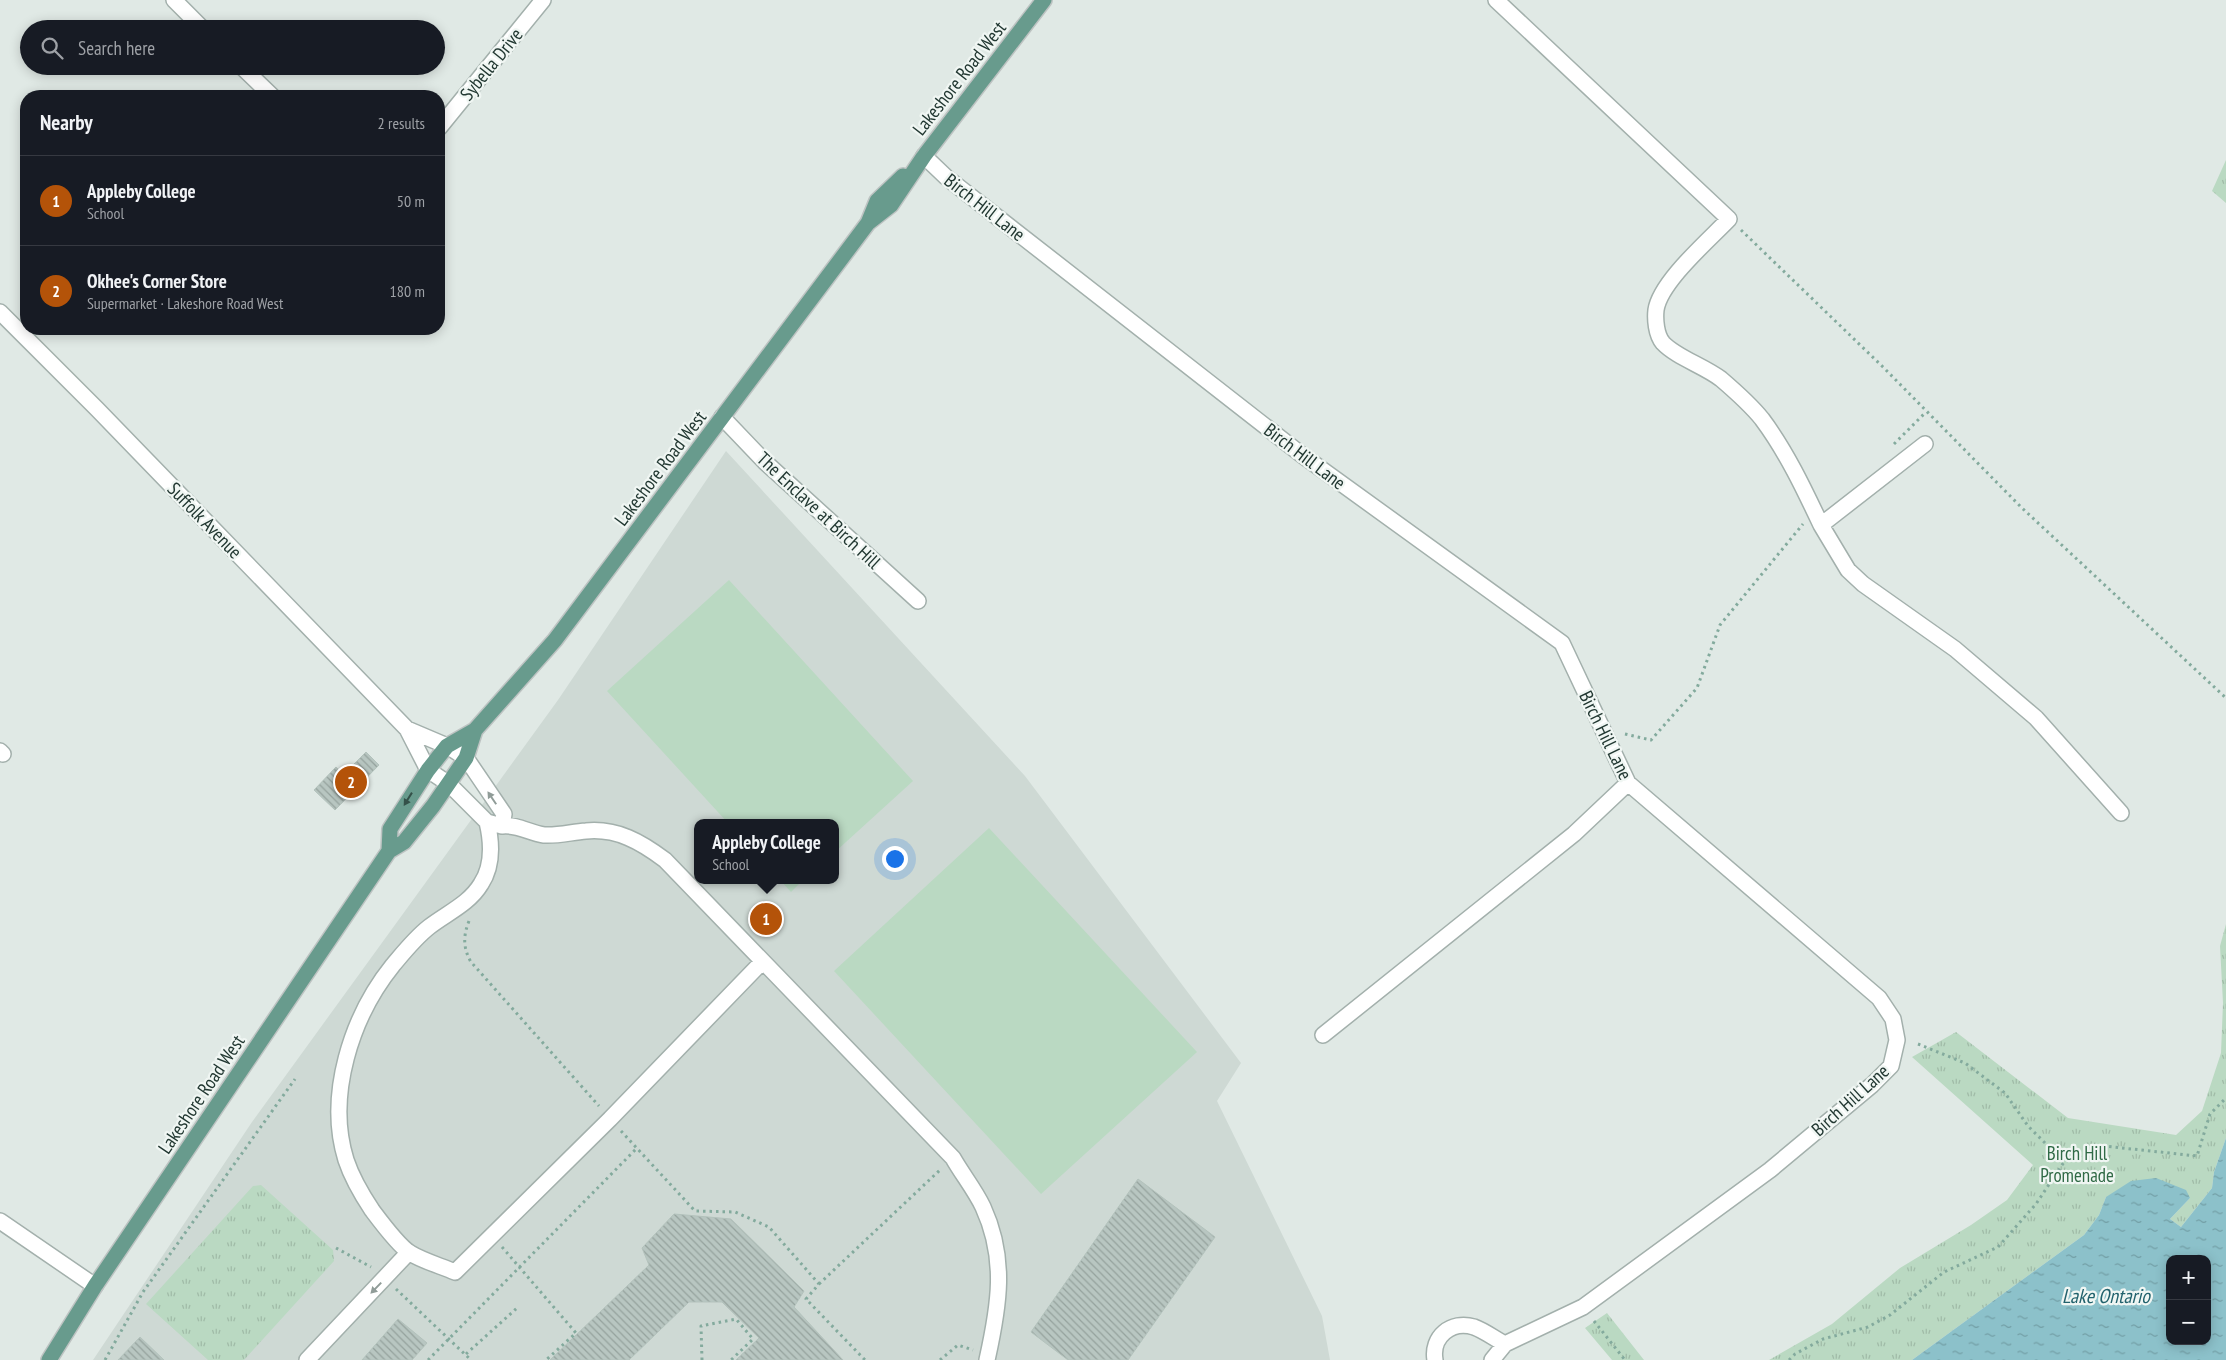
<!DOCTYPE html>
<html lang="en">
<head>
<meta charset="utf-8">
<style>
  body { margin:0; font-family:"PT Sans Narrow",sans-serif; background:#242831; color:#f1f3f6 }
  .controls { position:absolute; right:15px; bottom:15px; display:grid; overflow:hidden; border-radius:10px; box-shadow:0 2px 12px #0003 }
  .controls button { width:45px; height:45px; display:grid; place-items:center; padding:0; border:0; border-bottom:1px solid #363941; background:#171b24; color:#f1f3f6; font:25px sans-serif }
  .you { position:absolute; left:894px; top:858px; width:18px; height:18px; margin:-12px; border:4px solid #fff; border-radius:50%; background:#1a73e8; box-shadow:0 0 0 8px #1a73e833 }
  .badge { display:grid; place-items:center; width:32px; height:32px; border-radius:50%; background:#b45309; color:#fff; font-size:16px; font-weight:700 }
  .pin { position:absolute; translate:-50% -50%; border:2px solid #fff; box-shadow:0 1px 5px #0006 }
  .popup { position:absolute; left:694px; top:819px; width:145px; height:65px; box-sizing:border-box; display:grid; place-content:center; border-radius:10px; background:#171b24; filter:drop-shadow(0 1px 4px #0005); font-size:16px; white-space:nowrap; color:#9ea1a6 }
  .popup b { font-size:19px; color:#f1f3f6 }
  .popup::after { content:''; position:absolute; left:50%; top:100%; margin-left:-10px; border:10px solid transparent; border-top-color:#171b24 }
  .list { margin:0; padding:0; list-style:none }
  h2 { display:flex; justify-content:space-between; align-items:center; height:65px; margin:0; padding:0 20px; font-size:21px }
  h2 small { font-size:16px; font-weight:400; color:#9ea1a6 }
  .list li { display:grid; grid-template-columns:32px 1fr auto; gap:15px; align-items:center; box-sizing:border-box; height:90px; padding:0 20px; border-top:1px solid #363941 }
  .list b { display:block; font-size:19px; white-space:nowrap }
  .list p { margin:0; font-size:16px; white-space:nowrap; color:#9ea1a6 }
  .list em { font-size:16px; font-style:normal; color:#9ea1a6 }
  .icon { flex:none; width:28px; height:28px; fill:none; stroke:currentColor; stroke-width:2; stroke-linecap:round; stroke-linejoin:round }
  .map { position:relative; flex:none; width:2226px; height:1360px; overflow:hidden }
  .search { position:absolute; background:#171b24; box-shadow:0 2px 12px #0003; left:20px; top:20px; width:425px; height:55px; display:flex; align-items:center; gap:12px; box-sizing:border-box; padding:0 18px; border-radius:28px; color:#9ea1a6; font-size:19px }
  .panel { position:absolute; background:#171b24; box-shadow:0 2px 12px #0003; left:20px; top:90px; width:425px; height:245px; border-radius:20px }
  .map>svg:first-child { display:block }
  .built { fill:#ced9d4; fill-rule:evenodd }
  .grass { fill:#bad9c2 }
  .park { fill:url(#park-tufts) }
  .water { fill:url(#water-ripples); fill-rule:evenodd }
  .building { fill:url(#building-back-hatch); stroke:#b3c2bc }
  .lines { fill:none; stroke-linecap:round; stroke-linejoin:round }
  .minor-casing { stroke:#a3b0ac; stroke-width:18 }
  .major-casing { stroke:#bdc3c2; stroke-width:18 }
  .path { stroke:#83aa9d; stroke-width:3; stroke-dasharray:2.5 4; stroke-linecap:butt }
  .minor { stroke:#fff; stroke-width:15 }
  .major { stroke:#689b8d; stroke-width:15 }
  .oneway { fill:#909c98 }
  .oneway2 { fill:#345149 }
  .labels { text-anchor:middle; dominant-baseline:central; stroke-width:4.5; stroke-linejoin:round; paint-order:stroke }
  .street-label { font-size:19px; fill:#223832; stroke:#f0f6f3 }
  .park-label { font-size:19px; fill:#306a46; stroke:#f0f6f3 }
  .water-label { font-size:20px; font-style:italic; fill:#22626d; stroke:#f0f6f3 }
</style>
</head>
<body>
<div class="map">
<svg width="2226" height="1360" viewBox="0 0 2226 1360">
  <defs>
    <pattern id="park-tufts" width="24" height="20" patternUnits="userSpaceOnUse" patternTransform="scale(1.25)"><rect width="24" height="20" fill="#bad9c2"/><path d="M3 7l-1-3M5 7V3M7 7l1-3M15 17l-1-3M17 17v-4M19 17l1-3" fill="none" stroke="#a0bba7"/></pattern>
    <pattern id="water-ripples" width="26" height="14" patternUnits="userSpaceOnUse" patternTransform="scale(1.25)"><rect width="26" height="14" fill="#8cc1ca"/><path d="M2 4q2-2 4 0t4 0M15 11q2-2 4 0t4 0" fill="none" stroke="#729ea5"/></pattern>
    <pattern id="building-back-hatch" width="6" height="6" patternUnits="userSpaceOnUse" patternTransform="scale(1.25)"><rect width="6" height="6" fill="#b8c6c1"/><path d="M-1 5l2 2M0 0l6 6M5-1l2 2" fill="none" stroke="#95a29d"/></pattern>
  </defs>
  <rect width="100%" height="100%" fill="#e0e9e5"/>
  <path class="built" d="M 726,451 L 1025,776 L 1241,1063 L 1217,1101 L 1322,1316 L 1330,1360 L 93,1360 L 252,1122 L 558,700 ZM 697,823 L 835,823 L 835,880 L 697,880 Z"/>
  <path class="grass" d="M 729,580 L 913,781 L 835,852 L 835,823 L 728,823 L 607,691 Z
    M 989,828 L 1197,1052 L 1041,1194 L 834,971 Z
    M 780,880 L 803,880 L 791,892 Z"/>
  <path class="park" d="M 2226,160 L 2226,203 L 2212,191 Z
    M 2226,924 L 2226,1138 L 2214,1172 L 2212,1188 L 2181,1227 L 2170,1219 L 2190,1198 L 2106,1197 L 2099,1215 L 2084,1235 L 1912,1360 L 1769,1360 L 1832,1324 L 1900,1268 L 1971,1225 L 2007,1200 L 2033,1165 L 1912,1057 L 1956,1032 L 2068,1118 L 2176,1135 L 2202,1111 L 2221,1053 L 2223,1003 L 2220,946 Z
    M 261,1185 L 333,1250 L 334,1261 L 244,1360 L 208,1360 L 146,1304 L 253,1186 Z
    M 1607,1313 L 1644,1360 L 1612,1360 L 1585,1328 Z"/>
  <path class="water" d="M 2226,1138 L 2226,1360 L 1912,1360 L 2084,1235 L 2099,1215 L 2106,1197 L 2131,1181 L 2156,1178 L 2186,1190 L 2190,1198 L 2170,1219 L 2181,1227 L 2212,1188 L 2214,1172 ZM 2170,1259 L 2207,1259 L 2207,1341 L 2170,1341 Z"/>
  <path class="building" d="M 366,752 L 379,765 L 335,810 L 314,790 L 336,767 L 343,775 Z
    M 1138,1179 L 1215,1237 L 1128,1360 L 1068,1360 L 1031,1332 Z
    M 674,1214 L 731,1219 L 804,1291 L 794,1307 L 843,1360 L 736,1360 L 759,1338 L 722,1302 L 689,1302 L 629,1360 L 550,1360 L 649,1265 L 642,1248 Z
    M 398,1319 L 427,1343 L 412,1360 L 362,1360 Z
    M 140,1337 L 164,1360 L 118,1360 Z"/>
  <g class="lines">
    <defs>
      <path id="minor" d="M 174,0 L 203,29
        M 1496,0 L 1729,219 C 1709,240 1660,282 1656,310 C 1655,319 1656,335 1663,343 C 1676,357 1704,366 1721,379 C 1735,391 1750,404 1762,419 C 1786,451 1804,489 1821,525 L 1925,444
        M 241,66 L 272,96
        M 439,128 L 543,0
        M 924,156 L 946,177 L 1302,455 L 1562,643 L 1628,783 L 1879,998 L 1893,1019 L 1897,1040 L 1891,1066 L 1872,1085 L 1770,1170 L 1583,1307 L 1505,1344 L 1492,1360
        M 0,312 L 97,409 L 407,729 L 428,770 L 449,784 L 487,822 L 502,826 L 504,814 L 466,758 L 447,746 L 407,729
        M 722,417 L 765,462 L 918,601
        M 1821,525 L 1848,570 L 1863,584 L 1955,649 L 2036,718 L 2121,813
        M 0,751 L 3,754
        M 487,822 C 492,843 493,866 481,884 C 469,904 447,913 429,927 C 415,938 404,952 393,965 C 351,1017 326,1096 346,1160 C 352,1178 362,1195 372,1210 C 381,1222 398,1245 410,1253 C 423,1261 441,1266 455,1272 L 610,1119 L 762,962
        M 502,826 C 518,824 529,833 544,835 C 558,836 572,832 586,831 C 617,828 641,842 665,860 L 953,1158 C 962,1174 975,1190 983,1207 C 1007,1259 999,1306 987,1360
        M 1323,1035 L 1574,834 L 1628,783
        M 0,1221 L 95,1286
        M 307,1360 L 409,1252
        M 1435,1360 C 1431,1337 1451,1320 1474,1327 C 1485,1331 1495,1339 1505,1344"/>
      <path id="major" d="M 868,223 L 877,201 L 903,176
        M 389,851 L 390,829 L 428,770 L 447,746 L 475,730 L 555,640 L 868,223 L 891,205 L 924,156 L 1044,0
        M 49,1360 L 95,1286 L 389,851 L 404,842 L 433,806 L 466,758 L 475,730"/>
    </defs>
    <use href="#minor" class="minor-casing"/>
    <use href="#major" class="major-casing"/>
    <path class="path" d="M 1741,230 L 1883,367 L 2022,508 L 2226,698
      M 1894,444 L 1926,412
      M 1625,734 L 1651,740 L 1697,688 L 1720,625 L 1803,524
      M 469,921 C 463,936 463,948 471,962 L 599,1106
      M 1918,1044 L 1965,1063 L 2005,1093 L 2028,1126 L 2064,1162
      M 621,1131 L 695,1211 L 735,1212 L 769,1227 L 819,1284 L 806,1299 L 865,1360
      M 502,1247 L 576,1333 L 546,1360
      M 336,1248 L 371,1267
      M 819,1284 L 941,1169
      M 396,1289 L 471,1360
      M 1594,1321 L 1625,1360
      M 466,1354 L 517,1308
      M 105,1360 L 143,1292 L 295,1079
      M 428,1360 L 637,1148
      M 702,1360 L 701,1326 L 736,1319 L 753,1339 L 731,1360
      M 940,1360 L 958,1345 L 973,1350
      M 1789,1360 L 1795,1354 L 1823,1339 L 1868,1327 L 1890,1315 L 1944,1272 L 1998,1247 L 2036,1204 L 2064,1162 L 2104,1146 L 2197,1156 L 2210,1114 L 2226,1098"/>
    <use href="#minor" class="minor"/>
    <use href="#major" class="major"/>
  </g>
  <defs><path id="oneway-solid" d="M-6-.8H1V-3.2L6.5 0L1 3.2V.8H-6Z" transform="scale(1.25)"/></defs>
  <g class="oneway">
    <use href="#oneway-solid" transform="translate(492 798) rotate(-124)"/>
    <use href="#oneway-solid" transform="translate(376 1288) rotate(134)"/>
  </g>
  <use class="oneway2" href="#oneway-solid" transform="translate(408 799) rotate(122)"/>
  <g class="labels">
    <g class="street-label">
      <text transform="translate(491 64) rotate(-51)">Sybella Drive</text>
      <text transform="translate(959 78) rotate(-52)">Lakeshore Road West</text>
      <text transform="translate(985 207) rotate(38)">Birch Hill Lane</text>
      <text transform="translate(1305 456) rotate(37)">Birch Hill Lane</text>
      <text transform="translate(660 468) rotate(-53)">Lakeshore Road West</text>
      <text transform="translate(819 510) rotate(43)">The Enclave at Birch Hill</text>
      <text transform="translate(205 520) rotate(46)">Suffolk Avenue</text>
      <text transform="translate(1606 735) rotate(64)">Birch Hill Lane</text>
      <text transform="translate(201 1094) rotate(-56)">Lakeshore Road West</text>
      <text transform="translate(1850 1100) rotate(-42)">Birch Hill Lane</text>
    </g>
    <g class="park-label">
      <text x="2077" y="1153">Birch Hill<tspan x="2077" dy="22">Promenade</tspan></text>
    </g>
    <g class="water-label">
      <text x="2106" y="1296">Lake Ontario</text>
    </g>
  </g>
</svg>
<div class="controls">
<button>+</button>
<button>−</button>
</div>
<div class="you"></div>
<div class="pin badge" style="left:766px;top:919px">1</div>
<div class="popup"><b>Appleby College</b>School</div>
<div class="pin badge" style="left:351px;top:782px">2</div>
<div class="search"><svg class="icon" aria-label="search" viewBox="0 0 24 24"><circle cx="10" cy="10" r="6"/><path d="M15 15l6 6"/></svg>Search here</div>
<section class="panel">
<h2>Nearby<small>2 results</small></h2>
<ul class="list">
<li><span class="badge">1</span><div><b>Appleby College</b><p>School</p></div><em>50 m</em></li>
<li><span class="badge">2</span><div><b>Okhee's Corner Store</b><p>Supermarket · Lakeshore Road West</p></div><em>180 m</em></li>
</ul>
</section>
</div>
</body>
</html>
